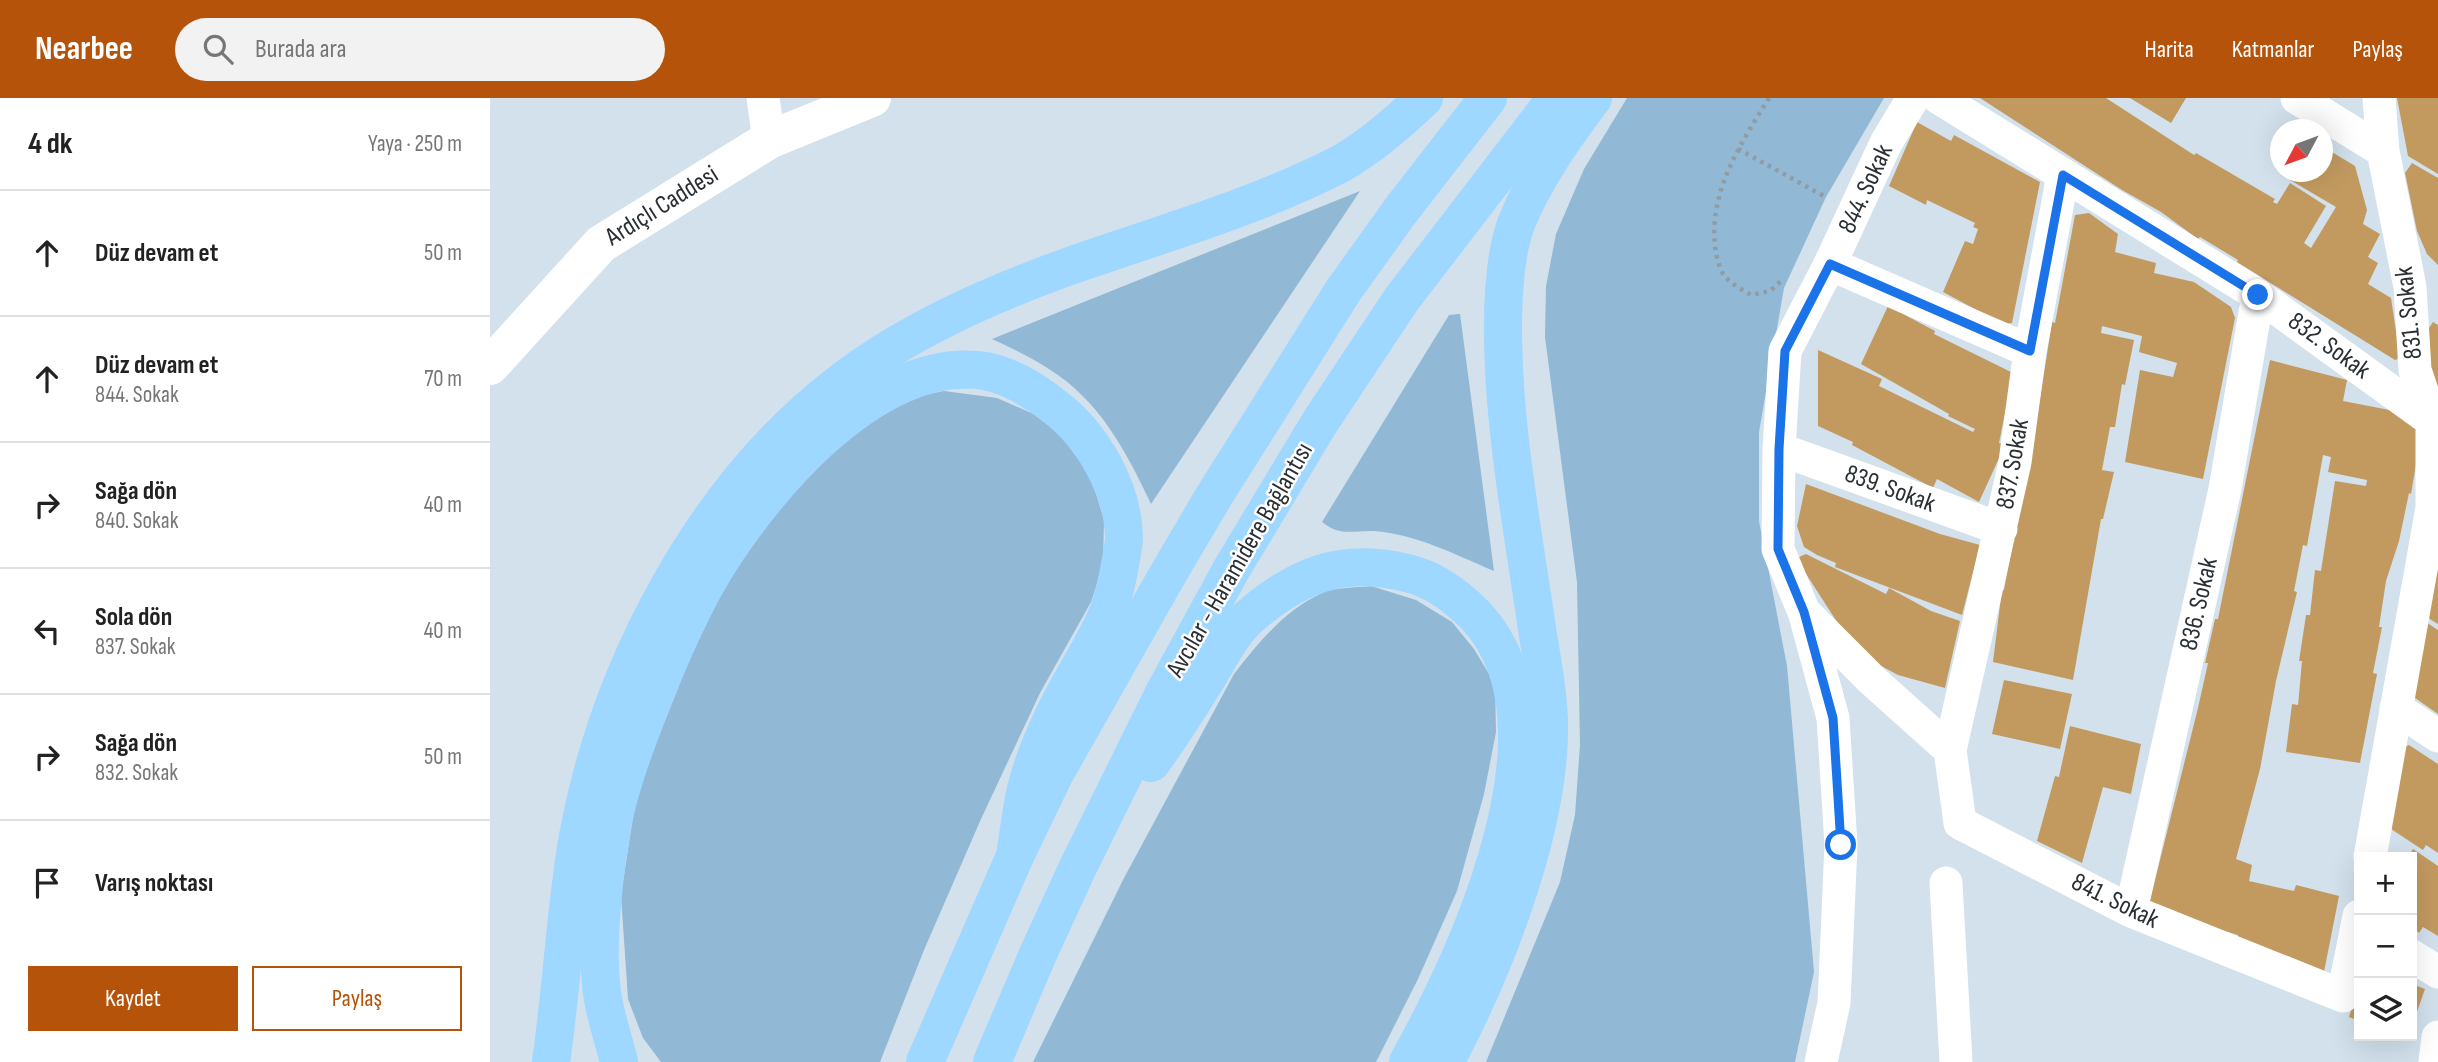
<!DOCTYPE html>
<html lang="tr">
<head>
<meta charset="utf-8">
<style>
  body { margin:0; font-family:"Sofia Sans Condensed",sans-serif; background:#f2f2f2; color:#222 }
  .controls { position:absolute; right:21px; bottom:21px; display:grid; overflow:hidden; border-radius:0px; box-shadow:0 7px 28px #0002 }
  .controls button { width:63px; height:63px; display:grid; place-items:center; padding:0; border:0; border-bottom:2px solid #e0e0e0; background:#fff; color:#222; font:35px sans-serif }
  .compass { position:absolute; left:1780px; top:21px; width:63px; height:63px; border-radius:50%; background:#fff; box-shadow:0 7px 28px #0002; rotate:229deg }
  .stop { position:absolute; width:21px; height:21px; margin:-16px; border:5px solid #1a73e8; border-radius:50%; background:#fff }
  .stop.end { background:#1a73e8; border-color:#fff; box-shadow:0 2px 7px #0008 }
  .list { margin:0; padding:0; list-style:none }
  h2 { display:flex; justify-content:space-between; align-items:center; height:91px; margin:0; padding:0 28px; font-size:30px }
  h2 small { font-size:23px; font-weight:400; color:#767676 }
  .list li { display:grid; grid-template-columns:46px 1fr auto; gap:21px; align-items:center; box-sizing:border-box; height:126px; padding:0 28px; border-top:2px solid #e0e0e0 }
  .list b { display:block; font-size:26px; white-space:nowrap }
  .list p { margin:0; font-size:23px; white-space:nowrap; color:#767676 }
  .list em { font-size:23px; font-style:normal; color:#767676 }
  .actions { display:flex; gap:14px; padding:21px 28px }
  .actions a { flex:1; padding:16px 0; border:2px solid #b45309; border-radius:0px; text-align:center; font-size:24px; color:#b45309 }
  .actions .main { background:#b45309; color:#fff }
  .icon { flex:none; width:38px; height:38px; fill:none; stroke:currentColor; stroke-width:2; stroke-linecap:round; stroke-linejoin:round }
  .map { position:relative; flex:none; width:1948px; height:964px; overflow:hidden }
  header { display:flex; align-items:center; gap:42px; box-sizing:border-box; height:98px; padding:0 35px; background:#b45309; color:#fff }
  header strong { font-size:33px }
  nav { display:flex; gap:38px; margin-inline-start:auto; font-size:24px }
  .search { width:490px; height:63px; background:#f2f2f2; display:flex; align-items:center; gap:18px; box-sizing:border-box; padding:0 24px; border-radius:38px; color:#767676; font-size:26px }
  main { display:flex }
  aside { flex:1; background:#fff }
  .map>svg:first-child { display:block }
  .green { fill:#91b8d4 }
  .building { fill:#c29a60 }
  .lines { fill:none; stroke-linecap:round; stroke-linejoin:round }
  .path { stroke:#909ba4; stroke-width:4.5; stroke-dasharray:3.5 5; stroke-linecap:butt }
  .minor { stroke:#fff; stroke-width:33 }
  .secondary { stroke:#fff; stroke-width:38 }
  .trunk { stroke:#9ed7ff; stroke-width:38 }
  .route { stroke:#1a73e8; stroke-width:9 }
  .labels { text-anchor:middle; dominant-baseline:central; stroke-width:5; stroke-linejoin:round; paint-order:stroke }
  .street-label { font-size:26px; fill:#292f33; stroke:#fff }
</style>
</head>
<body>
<header>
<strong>Nearbee</strong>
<div class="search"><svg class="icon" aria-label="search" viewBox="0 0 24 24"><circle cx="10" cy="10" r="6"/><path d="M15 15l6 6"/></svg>Burada ara</div>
<nav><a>Harita</a><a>Katmanlar</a><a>Paylaş</a></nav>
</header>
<main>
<aside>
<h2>4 dk<small>Yaya · 250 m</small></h2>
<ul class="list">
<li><svg class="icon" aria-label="ahead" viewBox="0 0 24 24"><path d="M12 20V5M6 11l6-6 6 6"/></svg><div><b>Düz devam et</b></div><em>50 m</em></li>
<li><svg class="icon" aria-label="ahead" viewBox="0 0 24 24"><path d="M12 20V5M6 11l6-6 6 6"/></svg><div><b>Düz devam et</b><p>844. Sokak</p></div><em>70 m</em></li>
<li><svg class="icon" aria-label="right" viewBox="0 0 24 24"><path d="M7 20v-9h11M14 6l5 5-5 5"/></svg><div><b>Sağa dön</b><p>840. Sokak</p></div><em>40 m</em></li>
<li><svg class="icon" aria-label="left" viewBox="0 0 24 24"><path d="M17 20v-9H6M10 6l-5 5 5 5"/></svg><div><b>Sola dön</b><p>837. Sokak</p></div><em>40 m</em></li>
<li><svg class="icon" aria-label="right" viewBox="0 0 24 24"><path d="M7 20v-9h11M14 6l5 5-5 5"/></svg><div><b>Sağa dön</b><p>832. Sokak</p></div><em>50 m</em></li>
<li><svg class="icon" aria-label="arrive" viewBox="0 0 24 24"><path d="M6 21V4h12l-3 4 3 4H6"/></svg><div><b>Varış noktası</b></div></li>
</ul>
<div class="actions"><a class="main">Kaydet</a><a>Paylaş</a></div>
</aside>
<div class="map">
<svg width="1948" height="964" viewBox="0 0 1948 964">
  <rect width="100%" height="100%" fill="#d2e1ec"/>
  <path class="green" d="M 1137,0 L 1394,0 L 1336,99 L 1294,190 L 1269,334 L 1269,423 L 1297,568 L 1324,874 L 1305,964 L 996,964 L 1070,784 L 1085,717 L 1090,647 L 1087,484 L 1055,239 L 1056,188 L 1066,136 L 1094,71 Z
    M 870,93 L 661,406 C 636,353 610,303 559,271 C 541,259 521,250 502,241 Z
    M 969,216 L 970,216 L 1004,473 C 966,457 926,436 884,433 C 862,432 851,439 832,424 L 959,217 Z
    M 454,293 L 507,300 L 548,318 L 573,340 L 601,379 L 614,422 L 613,468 L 601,504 L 550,595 L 491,721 L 434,852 L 390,964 L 171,964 L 153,940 L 138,901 L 131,797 L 147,693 L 228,490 L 272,422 L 348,346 L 414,301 Z
    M 881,488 L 926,502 L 962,524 L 984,551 L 1005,586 L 1006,634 L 994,696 L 967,793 L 928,881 L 886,964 L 543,964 L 634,780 L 744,576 C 768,545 795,512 832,495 C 845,489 866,490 881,488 Z"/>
  <path class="building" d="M 1490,0 L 1616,0 L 1704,57 L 1706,55 L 1785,101 L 1783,104 L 1787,106 L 1800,85 L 1836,108 L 1814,145 L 1821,150 L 1846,109 L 1800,82 L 1806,74 L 1832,74 L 1832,48 L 1865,68 L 1877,112 L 1873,126 L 1890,136 L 1878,159 L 1888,165 L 1878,186 L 1901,200 L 1910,260 L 1905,262 L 1747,164 L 1748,162 L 1710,139 L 1708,141 L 1671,114 L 1632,92 Z
    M 1640,0 L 1696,0 L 1681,25 Z
    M 1907,0 L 1948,0 L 1948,76 L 1918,58 Z
    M 1427,24 L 1461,43 L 1464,37 L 1550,84 L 1522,225 L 1513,226 L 1453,194 L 1475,143 L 1483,146 L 1488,131 L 1483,129 L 1485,125 L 1437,102 L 1436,107 L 1399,88 Z
    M 1922,65 L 1948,80 L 1948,167 L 1937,156 L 1927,133 L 1915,75 Z
    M 1599,115 L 1628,136 L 1625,154 L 1666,165 L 1664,175 L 1704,184 L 1741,209 L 1745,220 L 1713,381 L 1635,364 L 1650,272 L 1683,279 L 1687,265 L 1649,254 L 1652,238 L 1612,228 L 1611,235 L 1644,242 L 1635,287 L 1632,286 L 1625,329 L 1620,329 L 1612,372 L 1624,374 L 1613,421 L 1611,421 L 1583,582 L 1503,564 L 1512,491 L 1514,492 L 1548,314 L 1562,224 L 1565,225 L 1585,117 Z
    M 1398,208 L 1445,233 L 1444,236 L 1523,275 L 1509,345 L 1515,347 L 1489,404 L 1447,381 L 1443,390 L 1362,347 L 1363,344 L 1328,328 L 1328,252 L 1392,281 L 1389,288 L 1483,334 L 1485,331 L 1458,318 L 1459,316 L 1371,266 Z
    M 1943,224 L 1948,227 L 1948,312 L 1931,242 Z
    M 1780,262 L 1857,282 L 1853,303 L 1915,315 L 1933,325 L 1921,396 L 1919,395 L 1909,443 L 1896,483 L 1889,529 L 1892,529 L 1883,575 L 1887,576 L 1870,665 L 1796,654 L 1802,606 L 1808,607 L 1812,563 L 1809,563 L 1816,517 L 1820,517 L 1825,472 L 1831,473 L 1845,383 L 1876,388 L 1877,382 L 1838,374 L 1841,359 L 1833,357 L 1817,448 L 1813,447 L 1804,493 L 1807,494 L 1786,583 L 1770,671 L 1746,761 L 1762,767 L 1759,783 L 1804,793 L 1806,787 L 1849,798 L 1833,879 L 1745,847 L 1748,837 L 1703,824 L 1659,806 L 1708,610 L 1718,565 L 1715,565 L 1725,521 L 1728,521 Z
    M 1316,386 L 1450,436 L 1490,447 L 1472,517 L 1345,469 L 1346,465 L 1327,457 L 1314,449 L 1307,428 Z
    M 1316,456 L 1396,496 L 1399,490 L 1441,513 L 1470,523 L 1455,590 L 1408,577 L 1367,555 L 1309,465 L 1309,459 Z
    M 1948,457 L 1948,526 L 1925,512 Z
    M 1931,521 L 1948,532 L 1948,616 L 1918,595 Z
    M 1514,582 L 1582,596 L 1570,651 L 1502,636 Z
    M 1580,628 L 1651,646 L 1641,696 L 1613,689 L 1592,765 L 1547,743 L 1565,678 L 1569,679 Z
    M 1919,647 L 1948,666 L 1948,755 L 1936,747 L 1933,752 L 1901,731 L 1912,650 Z
    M 1923,751 L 1948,768 L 1948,838 L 1933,829 L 1929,835 L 1922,829 L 1922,759 L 1918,759 Z
    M 1869,886 L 1869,923 L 1859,919 Z
    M 1922,886 L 1935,891 L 1922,928 Z"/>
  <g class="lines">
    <path class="path" d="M 1279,0 C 1251,45 1219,93 1225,148 C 1226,156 1228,166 1232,174 C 1238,185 1251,191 1261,197 L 1280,193 L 1292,182
      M 1248,51 L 1334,98"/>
    <path class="minor" d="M 273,0 L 279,42
      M 1423,0 L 1396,45 L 1340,166 L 1295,253 L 1289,351 L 1288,451 L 1314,514 L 1383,583 L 1460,652
      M 1449,0 L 1768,197 L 1942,323
      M 1807,0 L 1893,53
      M 1573,77 L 1540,253 L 1525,364 L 1460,652 L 1470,725 L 1641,813 L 1853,898 L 1869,818
      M 1340,166 L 1540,253
      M 1289,351 L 1511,431
      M 1315,517 L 1343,620 L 1351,747 L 1344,905 L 1331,964
      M 1906,610 L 1948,638
      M 1880,759 L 1942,410 L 1942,323 L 1925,272 L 1920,189 L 1893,53 L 1889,0
      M 1456,785 L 1466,964
      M 1641,813 L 1735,391 L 1768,197
      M 1922,858 L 1948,874
      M 1945,964 L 1948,939"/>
    <path class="secondary" d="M 0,268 L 111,146 L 279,42 L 382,0"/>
    <path class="trunk" d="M 661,665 C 682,637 700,607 719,577 C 730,558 742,535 758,520 C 807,477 852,459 917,475 C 943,481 965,497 984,516 C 1088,623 978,856 918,964
      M 61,964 C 72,889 75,812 88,738 C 119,570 213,390 350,285 C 418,233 497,198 577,169 C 668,137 764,110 850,66 C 877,51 911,22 934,0
      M 129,964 C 123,938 113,913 111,887 C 107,844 113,785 120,742 C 126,697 143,654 159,611 C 176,568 194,526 216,486 C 265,400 383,255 495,273 C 521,278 545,293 565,309 C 603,338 633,391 634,439 C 634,446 632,454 631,461 C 628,479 624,499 617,517 C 602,552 579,584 563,619 C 553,640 543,664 537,687 C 531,710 529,734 525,758
      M 435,964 L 525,758 L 564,677 L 678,476 L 724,398 L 853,193 L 911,112 L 998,0
      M 502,964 L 548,856 L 588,769 L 675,593 L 741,472 L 830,324 L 911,202 L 1066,0
      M 955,964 C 1003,875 1058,736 1059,634 C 1060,601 1051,558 1046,524 C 1032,427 1013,329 1013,230 C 1013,199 1015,156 1026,126 C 1044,80 1074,39 1103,0"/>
  </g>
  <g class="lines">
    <path class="route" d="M 1351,747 L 1343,620 L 1314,514 L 1288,451 L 1289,351 L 1295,253 L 1340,166 L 1540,253 L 1573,77 L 1768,197"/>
  </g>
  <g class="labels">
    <g class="street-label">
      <text transform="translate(1376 91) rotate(-65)">844. Sokak</text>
      <text transform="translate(172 108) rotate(-32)">Ardıçlı Caddesi</text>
      <text transform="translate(1919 215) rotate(-96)">831. Sokak</text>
      <text transform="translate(1839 248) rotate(36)">832. Sokak</text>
      <text transform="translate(1523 366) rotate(-80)">837. Sokak</text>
      <text transform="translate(1400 391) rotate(20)">839. Sokak</text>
      <text transform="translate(750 462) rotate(-60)">Avcılar - Haramidere Bağlantısı</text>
      <text transform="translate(1709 506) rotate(-77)">836. Sokak</text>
      <text transform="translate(1625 803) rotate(26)">841. Sokak</text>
    </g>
  </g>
</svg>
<div class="controls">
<button>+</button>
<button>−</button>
<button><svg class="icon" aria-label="layers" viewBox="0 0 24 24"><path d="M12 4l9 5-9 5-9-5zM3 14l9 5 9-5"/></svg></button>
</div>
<svg class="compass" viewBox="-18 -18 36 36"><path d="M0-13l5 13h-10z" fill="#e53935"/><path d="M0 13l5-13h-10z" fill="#767676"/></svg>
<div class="stop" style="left:1351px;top:747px"></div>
<div class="stop end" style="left:1768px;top:197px"></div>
</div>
</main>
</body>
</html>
